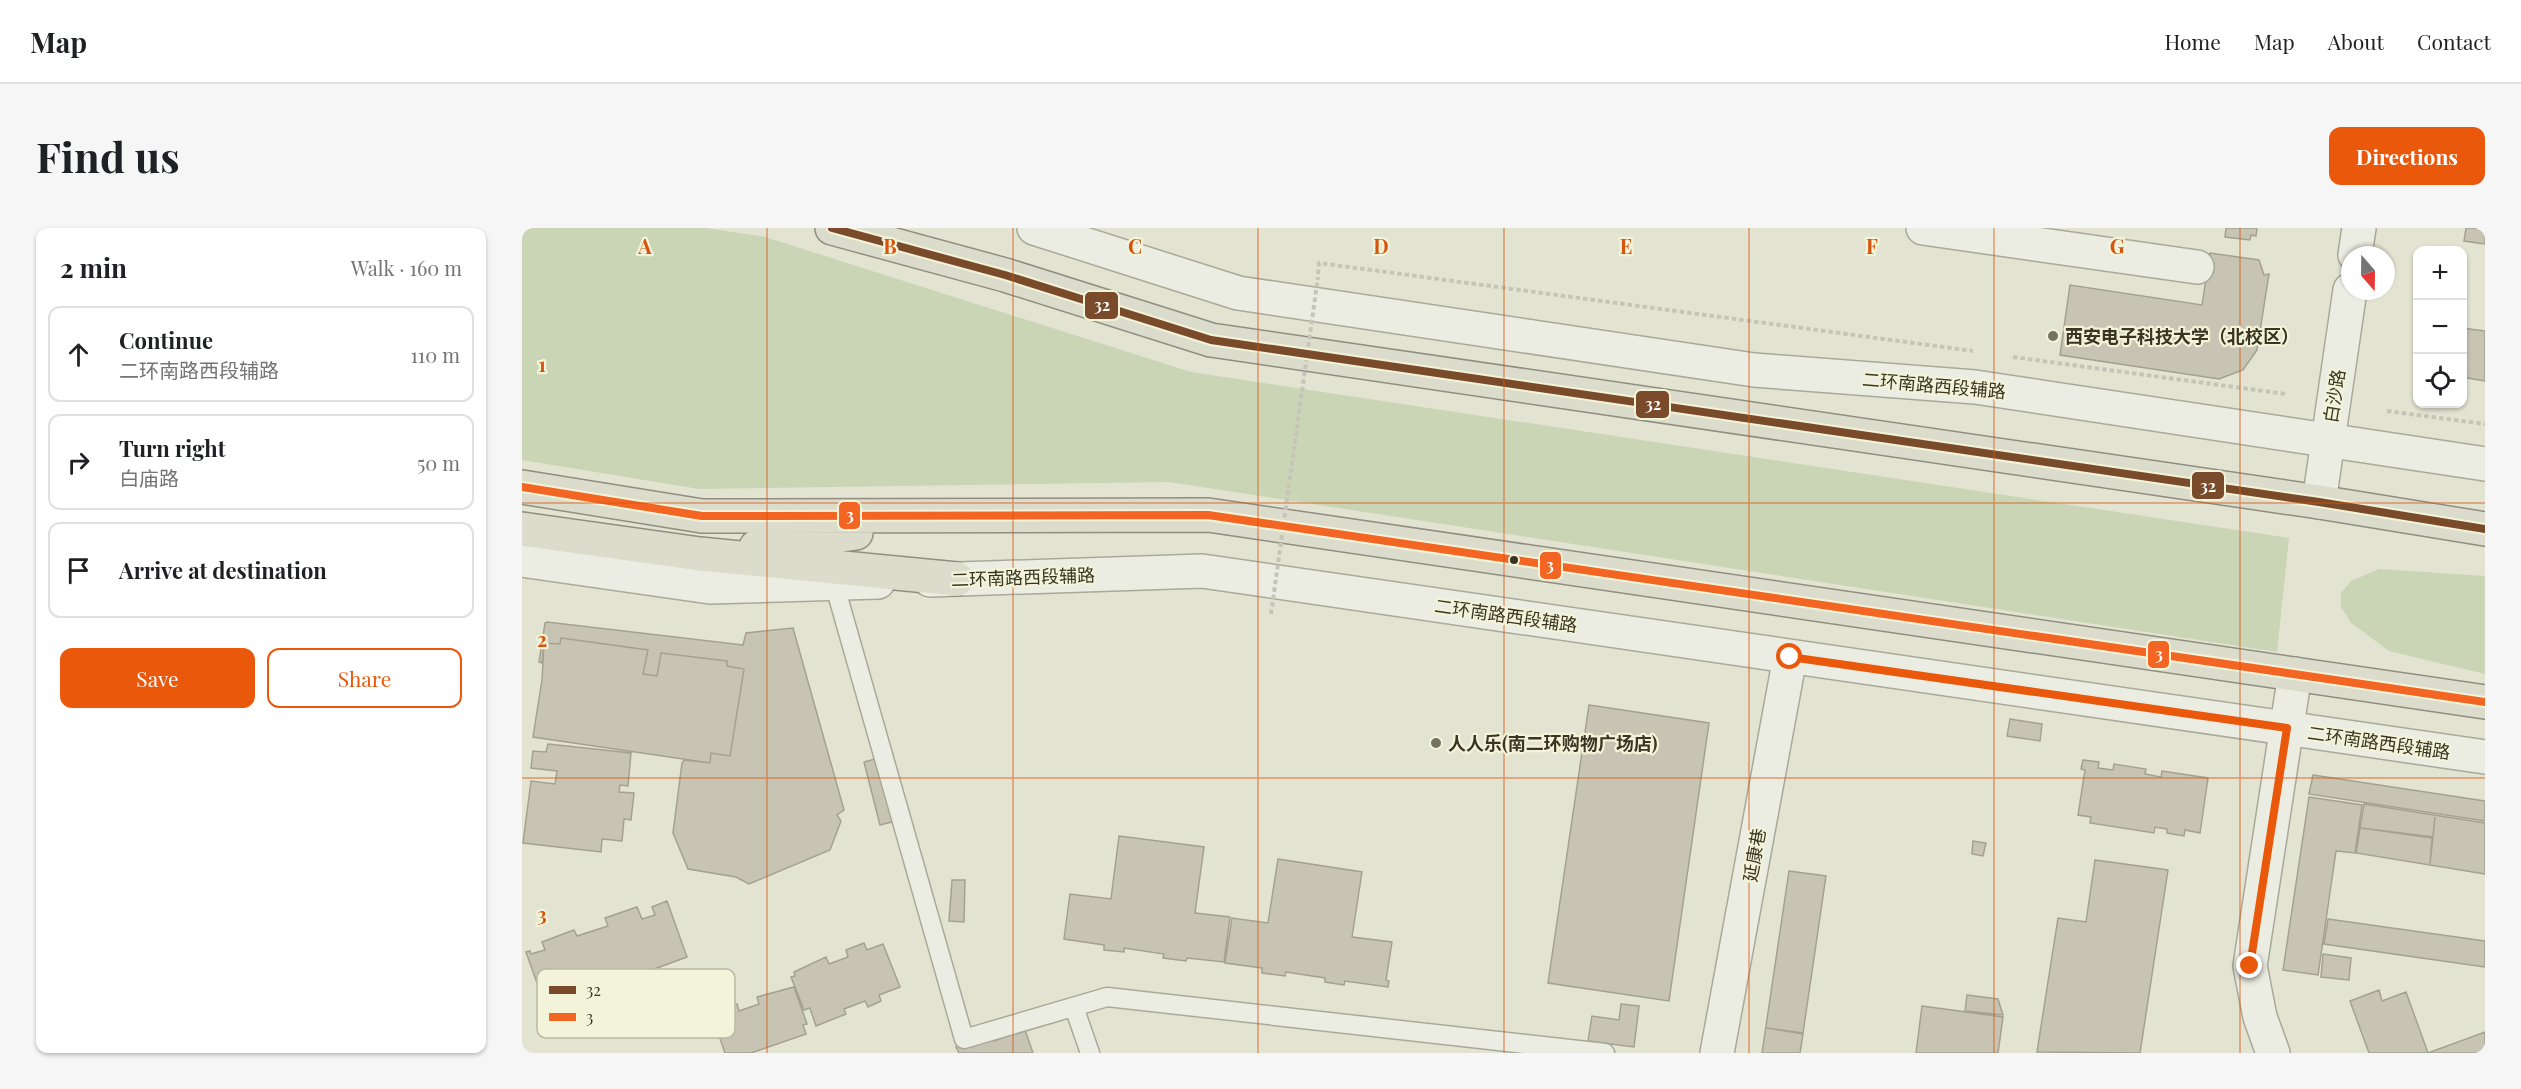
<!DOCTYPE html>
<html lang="en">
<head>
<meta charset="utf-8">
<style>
  body { margin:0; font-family:"Playfair Display","Noto Sans SC",serif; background:#f6f6f6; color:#202124 }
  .controls { position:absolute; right:18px; top:18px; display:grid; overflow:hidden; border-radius:12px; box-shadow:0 2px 4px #0004 }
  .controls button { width:54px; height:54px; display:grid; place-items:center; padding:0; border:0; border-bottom:2px solid #e0e0e0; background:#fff; color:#202124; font:30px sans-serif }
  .compass { position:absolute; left:1819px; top:18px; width:54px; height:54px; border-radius:50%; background:#fff; box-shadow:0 2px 4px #0004; rotate:160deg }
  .stop { position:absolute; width:18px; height:18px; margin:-14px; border:4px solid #ea580c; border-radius:50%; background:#fff }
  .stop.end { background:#ea580c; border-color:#fff; box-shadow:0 2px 6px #0008 }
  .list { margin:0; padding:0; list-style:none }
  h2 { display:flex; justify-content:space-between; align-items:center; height:78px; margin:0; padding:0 24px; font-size:26px }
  h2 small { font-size:20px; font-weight:400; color:#757577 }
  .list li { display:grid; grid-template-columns:39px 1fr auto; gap:18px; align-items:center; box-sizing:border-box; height:96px; margin:0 12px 12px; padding:0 12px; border:2px solid #e0e0e0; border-radius:12px }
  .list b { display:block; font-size:22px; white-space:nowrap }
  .list p { margin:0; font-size:20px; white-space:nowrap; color:#757577 }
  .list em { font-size:20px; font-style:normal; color:#757577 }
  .actions { display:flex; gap:12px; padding:18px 24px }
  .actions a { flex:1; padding:14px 0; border:2px solid #ea580c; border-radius:12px; text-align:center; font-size:21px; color:#ea580c }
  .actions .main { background:#ea580c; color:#fff }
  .icon { flex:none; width:33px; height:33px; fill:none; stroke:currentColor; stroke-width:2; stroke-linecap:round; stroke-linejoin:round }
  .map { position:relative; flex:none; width:1963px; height:825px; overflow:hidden; border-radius:12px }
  header { display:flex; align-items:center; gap:36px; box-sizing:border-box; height:84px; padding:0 30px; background:#fff; border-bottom:2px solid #e0e0e0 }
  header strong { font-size:28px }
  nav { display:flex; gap:33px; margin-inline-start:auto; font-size:21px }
  .intro { display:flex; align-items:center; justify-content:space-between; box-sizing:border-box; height:144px; padding:0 36px }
  h1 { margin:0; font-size:42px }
  .button { padding:15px 27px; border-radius:12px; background:#ea580c; color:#fff; font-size:21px; font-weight:700 }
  main { display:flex; gap:36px; padding:0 36px }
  aside { flex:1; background:#fff; border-radius:12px; box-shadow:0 2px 4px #0004 }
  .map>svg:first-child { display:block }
  .green { fill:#cad5b5 }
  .building { fill:#c7c4b3; stroke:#a4a191; stroke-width:1.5; fill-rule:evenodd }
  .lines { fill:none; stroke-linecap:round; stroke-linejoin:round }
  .service-casing { stroke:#a9a99a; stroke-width:21 }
  .minor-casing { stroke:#a9a99a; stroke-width:36 }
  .tertiary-casing { stroke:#a9a99a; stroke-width:36 }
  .trunk-casing { stroke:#8f8e81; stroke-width:36 }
  .path { stroke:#c4c4b9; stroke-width:4; stroke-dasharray:4.5 3; stroke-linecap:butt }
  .service { stroke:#ecede2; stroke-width:18 }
  .minor { stroke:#ecede2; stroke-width:33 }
  .tertiary { stroke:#ecede2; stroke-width:33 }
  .trunk { stroke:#dcdccc; stroke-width:33 }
  .path-bridge { stroke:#c4c4b9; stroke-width:4; stroke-dasharray:4.5 3; stroke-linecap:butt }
  .bus-1-casing { stroke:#f2f3d9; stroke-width:12 }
  .bus-2-casing { stroke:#f2f3d9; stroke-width:12 }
  .bus-1 { stroke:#7a4b2a; stroke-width:8 }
  .bus-2 { stroke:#f26522; stroke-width:8 }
  .route { stroke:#ea580c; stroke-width:8 }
  .grid { fill:none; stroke:#d6550e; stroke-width:1.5; stroke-opacity:0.55 }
  .poi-dot { fill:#747260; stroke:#f2f3d9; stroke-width:2 }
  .bus-dot { fill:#383522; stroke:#f2f3d9; stroke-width:2 }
  .labels { text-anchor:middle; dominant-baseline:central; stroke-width:4.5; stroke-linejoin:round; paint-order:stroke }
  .poi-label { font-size:18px; font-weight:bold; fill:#383522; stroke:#f2f3d9; text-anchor:start }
  .street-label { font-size:18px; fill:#383522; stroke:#f2f3d9 }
  .key { fill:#f2f3d9; stroke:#babaa2; stroke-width:1.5 }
  .key-label { font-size:16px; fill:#383522 }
  .grid-label { font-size:20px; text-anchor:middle; font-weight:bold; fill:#d6550e; stroke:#f2f3d9; stroke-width:4.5; stroke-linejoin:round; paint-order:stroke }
  .line-badge { stroke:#f2f3d9; stroke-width:2 }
  .badge-label { font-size:16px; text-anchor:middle; font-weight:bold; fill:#fff }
</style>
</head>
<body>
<header>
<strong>Map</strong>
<nav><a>Home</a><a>Map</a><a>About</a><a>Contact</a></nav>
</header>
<div class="intro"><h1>Find us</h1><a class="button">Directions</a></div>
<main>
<aside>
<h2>2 min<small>Walk · 160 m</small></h2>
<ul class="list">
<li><svg class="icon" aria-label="ahead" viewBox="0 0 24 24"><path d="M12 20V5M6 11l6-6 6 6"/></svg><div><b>Continue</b><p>二环南路西段辅路</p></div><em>110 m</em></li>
<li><svg class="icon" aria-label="right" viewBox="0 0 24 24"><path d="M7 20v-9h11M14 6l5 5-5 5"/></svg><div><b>Turn right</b><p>白庙路</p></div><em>50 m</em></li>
<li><svg class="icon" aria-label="arrive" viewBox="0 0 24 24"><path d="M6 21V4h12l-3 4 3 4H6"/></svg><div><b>Arrive at destination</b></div></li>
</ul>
<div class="actions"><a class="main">Save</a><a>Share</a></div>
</aside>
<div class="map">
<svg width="1963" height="825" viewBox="0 0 1963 825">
  <rect width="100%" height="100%" fill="#e3e3d2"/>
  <path class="green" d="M 0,0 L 184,0 L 243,9 L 669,144 L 1767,310 L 1755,424 L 647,254 L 177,261 L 0,232 Z
    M 1857,341 L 1963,348 L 1963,446 L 1867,423 L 1829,395 L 1819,379 L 1819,365 L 1829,353 Z"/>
  <path class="building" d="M 1704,0 L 1735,0 L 1734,8 L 1729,7 L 1728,12 L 1703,9 Z
    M 1944,0 L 1963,0 L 1963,16 L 1942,13 Z
    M 1688,25 L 1737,32 L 1742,47 L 1747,46 L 1735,122 L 1721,142 L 1697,151 L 1538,127 L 1548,57 L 1680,77 Z
    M 1940,100 L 1963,103 L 1963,153 L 1940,149 Z
    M 25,394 L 221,417 L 224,405 L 271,400 L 322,582 L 315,587 L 319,593 L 308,622 L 227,656 L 214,649 L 166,641 L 151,605 L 160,535 L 162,532 L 188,535 L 189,525 L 208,528 L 222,441 L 205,438 L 205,433 L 139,425 L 135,448 L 121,446 L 126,422 L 39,410 L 38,416 L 22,415 L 20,435 L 17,434 L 23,395 Z
    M 39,410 L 126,422 L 121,446 L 135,448 L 139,425 L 205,433 L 205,438 L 222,441 L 208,528 L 189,525 L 188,535 L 11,509 L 20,452 L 22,415 L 38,416 Z
    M 1067,477 L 1187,495 L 1147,773 L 1026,755 Z
    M 1488,491 L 1520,496 L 1518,513 L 1485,508 Z
    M 26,516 L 109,525 L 106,558 L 98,557 L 97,564 L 112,565 L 109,592 L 102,591 L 100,613 L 80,611 L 79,624 L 1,615 L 9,553 L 33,556 L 35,543 L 9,540 L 11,523 L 24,524 Z
    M 371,526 L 381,591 L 358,597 L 342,534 Z
    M 1561,532 L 1577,534 L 1576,540 L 1591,542 L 1592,536 L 1624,541 L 1623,546 L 1639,549 L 1640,543 L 1686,550 L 1678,605 L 1663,602 L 1662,608 L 1645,605 L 1645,601 L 1633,599 L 1632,605 L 1568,595 L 1569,589 L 1556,587 L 1563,542 L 1559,541 Z
    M 1791,547 L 1963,573 L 1963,593 L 1787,566 Z
    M 1787,569 L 1840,577 L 1833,625 L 1814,623 L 1796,747 L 1761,742 Z
    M 1842,576 L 1963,595 L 1963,646 L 1834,625 ZM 1913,589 L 1908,636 L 1910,610 L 1839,600 L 1911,609 Z
    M 597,608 L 682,619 L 673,685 L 708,689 L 702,734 L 665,730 L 664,733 L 641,730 L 642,726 L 602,720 L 602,724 L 582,722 L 582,717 L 542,711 L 548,666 L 589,671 Z
    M 1451,613 L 1464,615 L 1461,628 L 1450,626 Z
    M 756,631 L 840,644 L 830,709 L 870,714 L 864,752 L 867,753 L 866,759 L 823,753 L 822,757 L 803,754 L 803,750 L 764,744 L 763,748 L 740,745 L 740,740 L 703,735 L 710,690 L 746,695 Z
    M 1573,632 L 1646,642 L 1618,825 L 1515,824 L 1536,690 L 1564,694 Z
    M 1267,643 L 1304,648 L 1281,805 L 1245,800 L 1281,806 L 1278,825 L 1240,825 Z
    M 430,652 L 443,652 L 442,694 L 427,693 Z
    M 145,673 L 165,729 L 113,748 L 115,752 L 103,755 L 100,746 L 75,755 L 79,765 L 67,768 L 66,765 L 24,780 L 4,724 L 8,723 L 9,726 L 23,722 L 20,714 L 52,702 L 55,708 L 86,698 L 83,690 L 115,679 L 120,691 L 133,687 L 130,679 Z
    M 1806,691 L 1963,713 L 1963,739 L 1802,716 Z
    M 342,715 L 345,722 L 361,716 L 378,759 L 357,767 L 359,773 L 346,779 L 343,773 L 322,781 L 324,786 L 294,798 L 288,780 L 282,782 L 269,749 L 273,748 L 272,744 L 304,729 L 307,736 L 326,729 L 324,722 Z
    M 1801,726 L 1829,730 L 1827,752 L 1799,749 Z
    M 272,759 L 285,796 L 281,797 L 284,806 L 229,825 L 203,825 L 192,793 L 200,790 L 197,782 L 215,776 L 217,783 L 237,776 L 235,769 Z
    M 1857,762 L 1860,773 L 1884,764 L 1906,825 L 1963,804 L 1963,825 L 1847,825 L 1828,773 Z
    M 1445,767 L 1476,771 L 1481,787 L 1443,783 Z
    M 1099,776 L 1117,778 L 1112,819 L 1066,813 L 1070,788 L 1097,792 Z
    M 1400,778 L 1481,789 L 1476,825 L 1394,825 Z
    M 503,802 L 511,825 L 437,825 L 434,819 L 470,806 L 472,813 Z"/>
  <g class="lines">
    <defs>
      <path id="service" d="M 312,355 L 442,811 L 585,769 L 1083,825
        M 552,779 L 568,825"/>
      <path id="minor" d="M 512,0 L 716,65 L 1232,142 L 1453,159 L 1963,236
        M 1401,0 L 1675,39
        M 0,332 L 188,359 L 356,354
        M 408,352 L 680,343 L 1963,529"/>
      <path id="tertiary" d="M 1833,27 L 1837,0
        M 1797,274 L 1828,62
        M 1195,825 L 1268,429
        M 1751,825 L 1738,789 L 1728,738 L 1773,446"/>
      <path id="trunk" d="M 310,0 L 483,47 L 689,112 L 1797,274 L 1963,301
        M 0,259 L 180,288 L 686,287 L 1963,474
        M 0,301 L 178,326 L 435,351
        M 234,319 L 334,305"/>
    </defs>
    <use href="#service" class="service-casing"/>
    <use href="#minor" class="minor-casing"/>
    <use href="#tertiary" class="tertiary-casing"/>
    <use href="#trunk" class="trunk-casing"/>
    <path class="path" d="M 796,46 L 797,35 L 1451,123
      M 1491,129 L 1764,166
      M 1865,183 L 1963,196"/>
    <use href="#service" class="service"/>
    <use href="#minor" class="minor"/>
    <use href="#tertiary" class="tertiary"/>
    <use href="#trunk" class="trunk"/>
    <path class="path-bridge" d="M 749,386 L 796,49"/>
    <defs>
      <path id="bus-1" d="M 310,0 L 483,47 L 689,112 L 1797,274 L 1963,301"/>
      <path id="bus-2" d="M 0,259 L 180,288 L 686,287 L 1963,474"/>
    </defs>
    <use href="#bus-1" class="bus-1-casing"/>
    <use href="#bus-2" class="bus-2-casing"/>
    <use href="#bus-1" class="bus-1"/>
    <use href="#bus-2" class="bus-2"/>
  </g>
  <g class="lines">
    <path class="route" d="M 1268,429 L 1765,500 L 1728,738"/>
  </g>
  <path class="grid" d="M 245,0 L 245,825M 491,0 L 491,825M 736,0 L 736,825M 982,0 L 982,825M 1227,0 L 1227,825M 1472,0 L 1472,825M 1718,0 L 1718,825M 0,275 L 1963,275M 0,550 L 1963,550"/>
  <g class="poi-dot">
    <circle cx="1531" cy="108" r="6"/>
    <circle cx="914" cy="515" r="6"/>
  </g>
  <circle class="bus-dot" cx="992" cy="332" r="5"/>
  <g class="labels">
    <g class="poi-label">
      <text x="1543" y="108">西安电子科技大学（北校区）</text>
      <text x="926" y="515">人人乐(南二环购物广场店)</text>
    </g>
    <g class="street-label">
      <text transform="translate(1412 157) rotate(5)">二环南路西段辅路</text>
      <text transform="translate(1812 168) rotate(-81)">白沙路</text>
      <text transform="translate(501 349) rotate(-2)">二环南路西段辅路</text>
      <text transform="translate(984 387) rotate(8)">二环南路西段辅路</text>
      <text transform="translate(1857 514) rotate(8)">二环南路西段辅路</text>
      <text transform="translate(1232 627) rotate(-80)">延康巷</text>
    </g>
  </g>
  <rect x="15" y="741" width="198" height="69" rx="9" class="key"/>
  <rect x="27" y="758" width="27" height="8" fill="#7a4b2a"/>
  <rect x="27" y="785" width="27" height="8" fill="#f26522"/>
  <g class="key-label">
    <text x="64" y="768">32</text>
    <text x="64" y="795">3</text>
  </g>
  <g class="grid-label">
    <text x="123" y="26">A</text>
    <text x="368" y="26">B</text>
    <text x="613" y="26">C</text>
    <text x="859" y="26">D</text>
    <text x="1104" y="26">E</text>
    <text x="1350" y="26">F</text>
    <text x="1595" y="26">G</text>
    <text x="20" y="144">1</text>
    <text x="20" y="419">2</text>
    <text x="20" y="694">3</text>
  </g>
  <g class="line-badge">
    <rect x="562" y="63" width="35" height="29" rx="6" fill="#7a4b2a"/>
    <rect x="1113" y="162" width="35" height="29" rx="6" fill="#7a4b2a"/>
    <rect x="1669" y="243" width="34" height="29" rx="6" fill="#7a4b2a"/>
    <rect x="316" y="273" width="23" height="29" rx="6" fill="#f26522"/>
    <rect x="1017" y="323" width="23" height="29" rx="6" fill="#f26522"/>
    <rect x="1625" y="412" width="23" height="29" rx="6" fill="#f26522"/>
  </g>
  <g class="badge-label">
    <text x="580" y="83">32</text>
    <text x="1131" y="182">32</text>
    <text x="1686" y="264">32</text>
    <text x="328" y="293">3</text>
    <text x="1028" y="343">3</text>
    <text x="1637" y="432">3</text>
  </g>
</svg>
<div class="controls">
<button>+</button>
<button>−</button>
<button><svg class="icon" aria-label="locate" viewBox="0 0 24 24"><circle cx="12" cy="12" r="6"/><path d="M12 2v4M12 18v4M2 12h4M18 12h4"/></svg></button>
</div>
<svg class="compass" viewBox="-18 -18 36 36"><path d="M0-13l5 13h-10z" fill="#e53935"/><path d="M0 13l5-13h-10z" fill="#757577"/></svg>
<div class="stop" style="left:1268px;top:429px"></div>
<div class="stop end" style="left:1728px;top:738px"></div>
</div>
</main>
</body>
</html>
